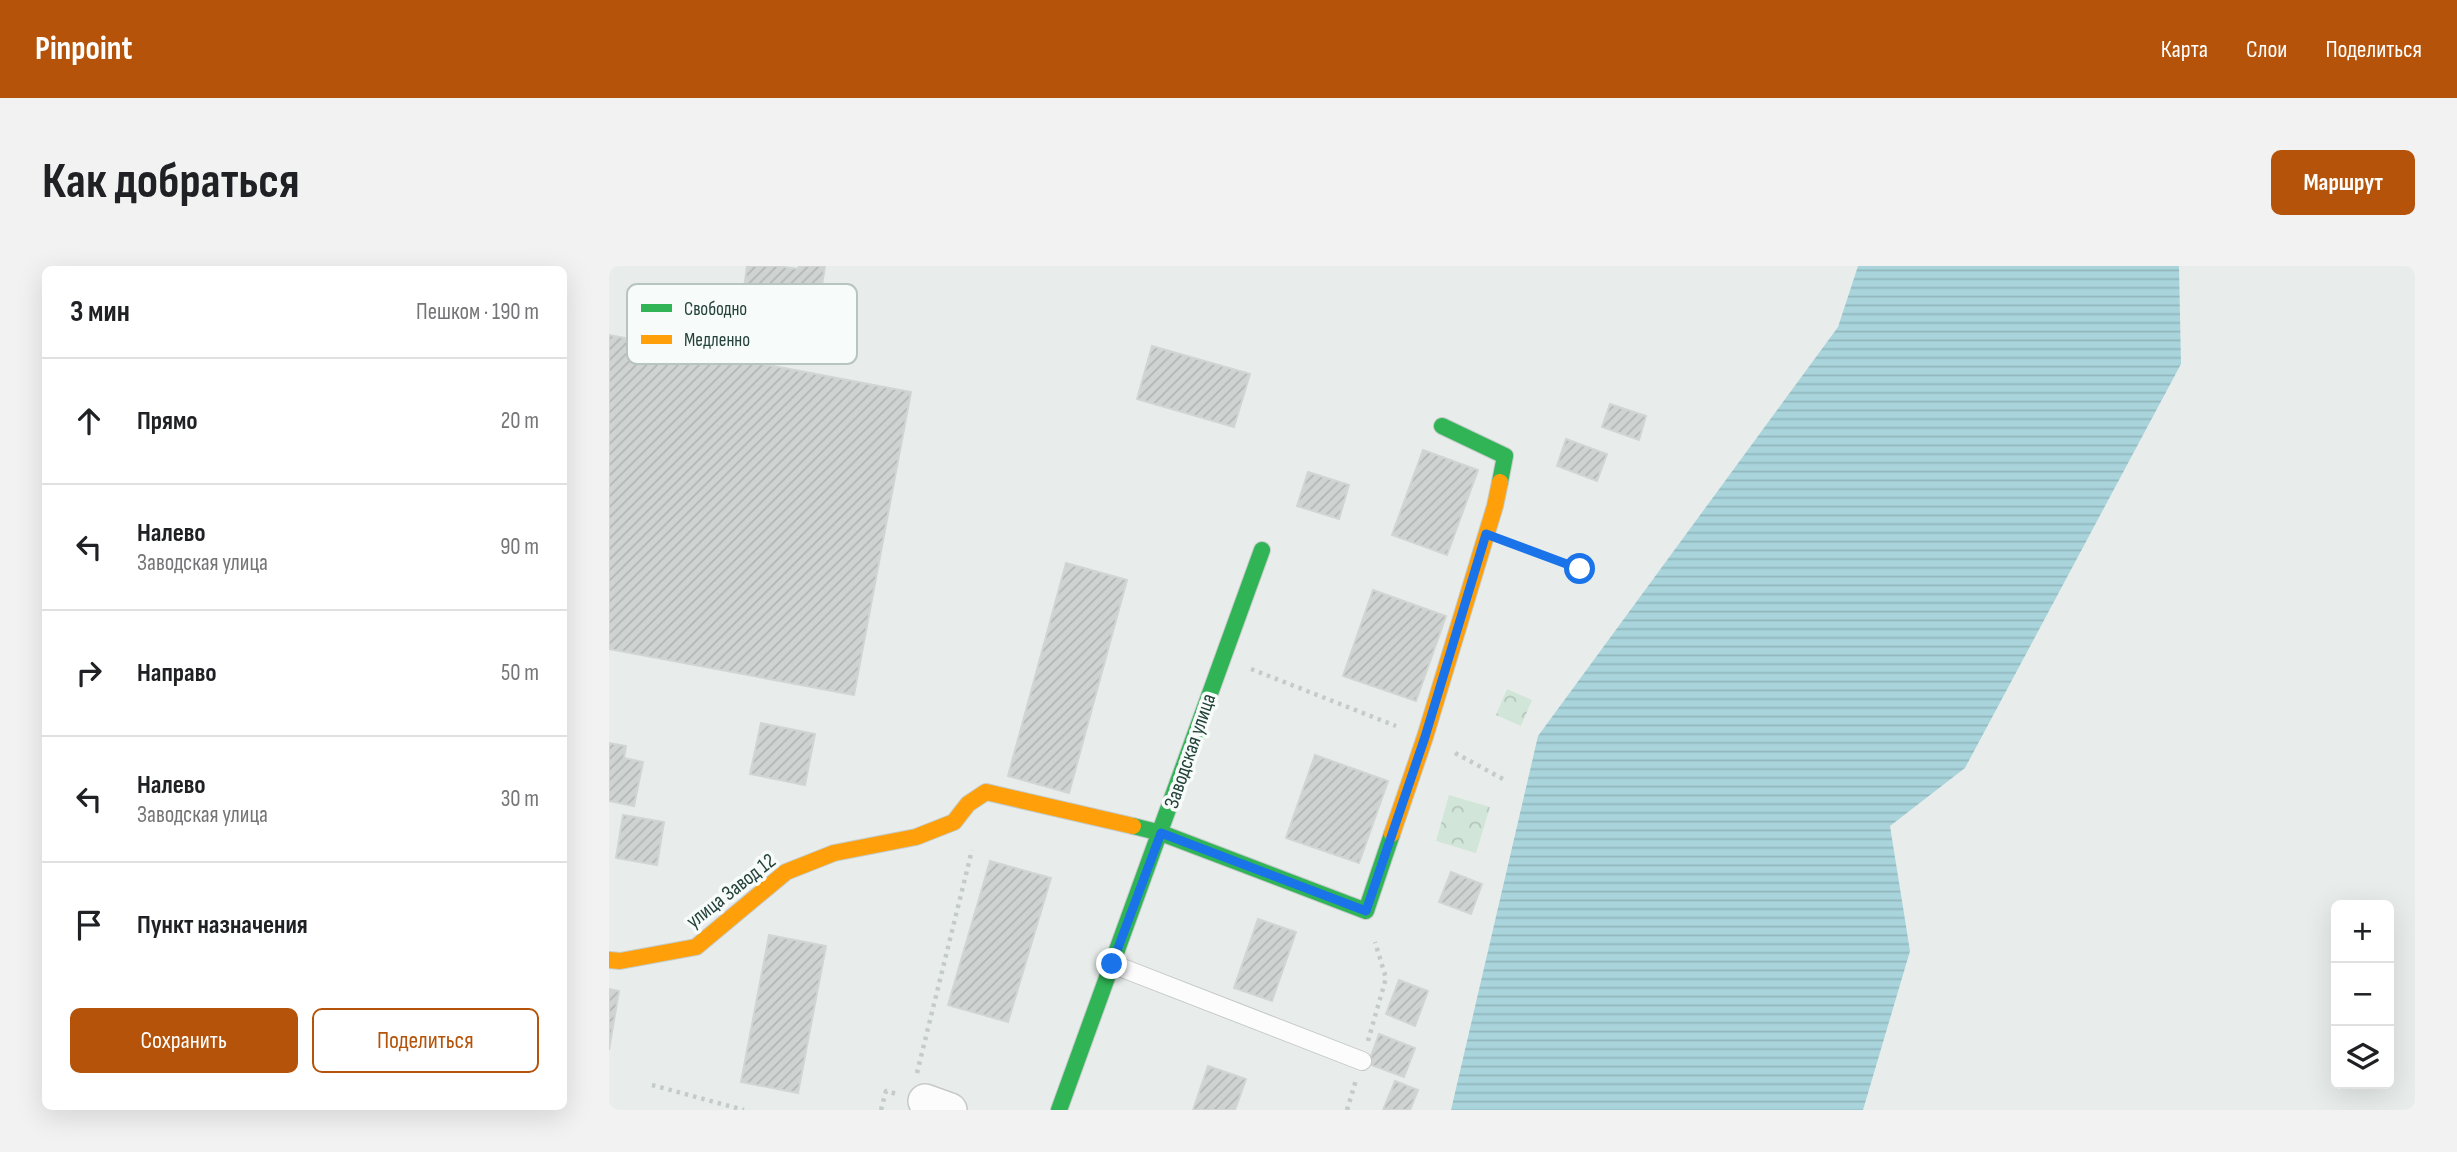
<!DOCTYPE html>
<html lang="ru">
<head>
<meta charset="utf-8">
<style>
  body { margin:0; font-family:"Sofia Sans Condensed",sans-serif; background:#f2f2f2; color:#202124 }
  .controls { position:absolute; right:21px; bottom:21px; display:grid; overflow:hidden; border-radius:10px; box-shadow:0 7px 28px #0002 }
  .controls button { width:63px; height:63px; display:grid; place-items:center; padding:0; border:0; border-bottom:2px solid #e0e0e0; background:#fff; color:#202124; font:35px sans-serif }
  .stop { position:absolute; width:21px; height:21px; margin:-16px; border:5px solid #1a73e8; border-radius:50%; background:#fff }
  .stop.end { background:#1a73e8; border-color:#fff; box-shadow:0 2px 7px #0008 }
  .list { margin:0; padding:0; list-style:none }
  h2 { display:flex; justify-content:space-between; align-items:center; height:91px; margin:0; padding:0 28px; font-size:30px }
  h2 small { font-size:23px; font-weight:400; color:#757577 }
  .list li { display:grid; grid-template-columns:46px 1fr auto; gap:21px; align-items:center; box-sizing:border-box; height:126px; padding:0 28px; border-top:2px solid #e0e0e0 }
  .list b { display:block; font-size:26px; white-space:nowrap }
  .list p { margin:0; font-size:23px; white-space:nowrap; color:#757577 }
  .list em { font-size:23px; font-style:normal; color:#757577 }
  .actions { display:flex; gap:14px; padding:21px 28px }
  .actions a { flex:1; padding:16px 0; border:2px solid #b45309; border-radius:10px; text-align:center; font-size:24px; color:#b45309 }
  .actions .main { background:#b45309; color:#fff }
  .icon { flex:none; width:38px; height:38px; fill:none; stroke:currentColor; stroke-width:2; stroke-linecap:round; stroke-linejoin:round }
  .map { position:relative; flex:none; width:1806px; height:844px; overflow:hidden; border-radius:10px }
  header { display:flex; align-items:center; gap:42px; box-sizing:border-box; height:98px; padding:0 35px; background:#b45309; color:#fff }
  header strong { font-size:33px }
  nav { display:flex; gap:38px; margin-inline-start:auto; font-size:24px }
  .intro { display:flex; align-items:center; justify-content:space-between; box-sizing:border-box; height:168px; padding:0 42px }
  h1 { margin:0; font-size:49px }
  .button { padding:18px 32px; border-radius:10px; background:#b45309; color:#fff; font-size:24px; font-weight:700 }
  main { display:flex; gap:42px; padding:0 42px }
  aside { flex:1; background:#fff; border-radius:10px; box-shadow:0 7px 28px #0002 }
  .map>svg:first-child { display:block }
  .park { fill:url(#park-crowns) }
  .water { fill:url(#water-rules) }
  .building { fill:url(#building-hatch); stroke:#d1d6d4; stroke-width:2 }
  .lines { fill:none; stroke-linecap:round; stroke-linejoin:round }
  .lane-casing { stroke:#c5cac8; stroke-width:20 }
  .street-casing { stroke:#c5cac8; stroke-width:36 }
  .fast-casing { stroke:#c3cbc8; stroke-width:18 }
  .slow-casing { stroke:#c3cbc8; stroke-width:18 }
  .path { stroke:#c3ccca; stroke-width:4.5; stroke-dasharray:3.5 5; stroke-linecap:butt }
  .lane { stroke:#fcfcfc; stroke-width:18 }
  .street { stroke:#fcfcfc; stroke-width:33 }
  .fast { stroke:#30b455; stroke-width:16 }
  .slow { stroke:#ff9f0a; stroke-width:16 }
  .route { stroke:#1a73e8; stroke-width:9 }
  .labels { text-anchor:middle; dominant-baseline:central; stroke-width:7; stroke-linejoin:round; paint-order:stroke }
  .street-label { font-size:21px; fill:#24423a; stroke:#f7fbf9 }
  .key { fill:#f7fbf9; stroke:#b8c4c0; stroke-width:2 }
  .key-label { font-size:19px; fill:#24423a }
</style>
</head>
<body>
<header>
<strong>Pinpoint</strong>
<nav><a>Карта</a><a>Слои</a><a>Поделиться</a></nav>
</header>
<div class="intro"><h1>Как добраться</h1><a class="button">Маршрут</a></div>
<main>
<aside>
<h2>3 мин<small>Пешком · 190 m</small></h2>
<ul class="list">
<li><svg class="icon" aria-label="ahead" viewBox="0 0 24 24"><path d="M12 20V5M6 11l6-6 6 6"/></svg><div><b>Прямо</b></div><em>20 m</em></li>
<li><svg class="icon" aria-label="left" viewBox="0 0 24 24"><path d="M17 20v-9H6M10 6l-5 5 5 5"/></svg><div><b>Налево</b><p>Заводская улица</p></div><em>90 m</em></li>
<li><svg class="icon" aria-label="right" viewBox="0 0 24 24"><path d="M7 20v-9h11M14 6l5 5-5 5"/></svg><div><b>Направо</b></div><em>50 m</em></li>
<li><svg class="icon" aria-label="left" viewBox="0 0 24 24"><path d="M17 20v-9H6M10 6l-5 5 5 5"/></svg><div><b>Налево</b><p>Заводская улица</p></div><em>30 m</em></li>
<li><svg class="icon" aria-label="arrive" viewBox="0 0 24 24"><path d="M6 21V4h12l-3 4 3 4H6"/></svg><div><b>Пункт назначения</b></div></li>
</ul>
<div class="actions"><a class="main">Сохранить</a><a>Поделиться</a></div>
</aside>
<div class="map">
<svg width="1806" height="844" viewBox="0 0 1806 844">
  <defs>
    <pattern id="park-crowns" width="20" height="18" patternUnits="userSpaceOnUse" patternTransform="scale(1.75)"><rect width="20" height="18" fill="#d1e6d8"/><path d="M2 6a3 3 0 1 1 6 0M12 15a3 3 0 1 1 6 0" fill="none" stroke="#b3c6ba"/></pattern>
    <pattern id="water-rules" width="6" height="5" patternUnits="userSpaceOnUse" patternTransform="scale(1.75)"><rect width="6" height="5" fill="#a9d4db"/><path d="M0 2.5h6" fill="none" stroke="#91b7bd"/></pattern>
    <pattern id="building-hatch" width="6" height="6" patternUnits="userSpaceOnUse" patternTransform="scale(1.75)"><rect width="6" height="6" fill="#cfd4d2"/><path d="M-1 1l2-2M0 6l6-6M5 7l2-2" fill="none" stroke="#b2b7b5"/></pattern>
  </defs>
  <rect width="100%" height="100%" fill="#e8edeb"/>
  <path class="park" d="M 898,423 L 923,434 L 912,460 L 887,449 Z
    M 840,529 L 881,541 L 867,587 L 827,575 Z"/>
  <path class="water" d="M 1249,0 L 1570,0 L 1572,98 L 1356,502 L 1281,560 L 1301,685 L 1254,844 L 842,844 L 929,470 L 1229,61 Z"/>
  <path class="building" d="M 138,0 L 168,0 L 189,3 L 190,0 L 216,0 L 211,32 L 135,22 Z
    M 0,69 L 302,126 L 245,429 L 0,383 Z
    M 543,80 L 641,108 L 625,161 L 528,133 Z
    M 1001,138 L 1037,150 L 1030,174 L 993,161 Z
    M 957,173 L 998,188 L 988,215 L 948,200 Z
    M 814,184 L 869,204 L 838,289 L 783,269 Z
    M 699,206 L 740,219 L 730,253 L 688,240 Z
    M 457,297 L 518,314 L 460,527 L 399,510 Z
    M 764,324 L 837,350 L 807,435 L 734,410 Z
    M 152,457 L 206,468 L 196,519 L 141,508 Z
    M 0,477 L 17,480 L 15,492 L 34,496 L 25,540 L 0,535 Z
    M 706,489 L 779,515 L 750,597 L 677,572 Z
    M 14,549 L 55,556 L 48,599 L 7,592 Z
    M 381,595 L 442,612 L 399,756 L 339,739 Z
    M 842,606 L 873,618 L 862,648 L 830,636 Z
    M 649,653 L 687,666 L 663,735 L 625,722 Z
    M 160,669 L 217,680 L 189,827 L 132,816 Z
    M 790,714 L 819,725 L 806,760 L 777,748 Z
    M 0,723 L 10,725 L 0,784 Z
    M 770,768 L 806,782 L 795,811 L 759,798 Z
    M 599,800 L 637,813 L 626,844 L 584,844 Z
    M 786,815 L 809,824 L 801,844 L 774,844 Z"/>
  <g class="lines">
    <defs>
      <path id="lane" d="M 503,698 L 753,795"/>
      <path id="street" d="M 316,835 L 341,844"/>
      <path id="fast" d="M 833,160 L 896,190 L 891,216
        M 524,560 L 552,567 L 757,645 L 783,568
        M 450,844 L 653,284"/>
      <path id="slow" d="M 783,568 L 816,471 L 886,240 L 891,216
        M 0,694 L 11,695 L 87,681 L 177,606 L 225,587 L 307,571 L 345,556 L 359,538 L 377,526 L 524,560"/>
    </defs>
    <use href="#lane" class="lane-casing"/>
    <use href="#street" class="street-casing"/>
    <use href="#fast" class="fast-casing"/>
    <use href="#slow" class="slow-casing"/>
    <path class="path" d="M 908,279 L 972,303
      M 642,403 L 787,460
      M 846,487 L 894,513
      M 759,775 L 777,712 L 766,676
      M 308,807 L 363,584
      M 43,819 L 135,844
      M 272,844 L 277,825 L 288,828
      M 738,844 L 747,814"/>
    <use href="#lane" class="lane"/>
    <use href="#street" class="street"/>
    <use href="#fast" class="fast"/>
    <use href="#slow" class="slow"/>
  </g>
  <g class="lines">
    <path class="route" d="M 503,698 L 552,567 L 757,645 L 816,471 L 877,268 L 971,303"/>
  </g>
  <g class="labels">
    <g class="street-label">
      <text transform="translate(581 485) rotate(-71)">Заводская улица</text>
      <text transform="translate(122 625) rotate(-38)">улица Завод 12</text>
    </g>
  </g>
  <rect x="18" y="18" width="230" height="80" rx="10" class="key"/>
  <rect x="32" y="38" width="31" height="8" fill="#30b455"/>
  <rect x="32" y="69" width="31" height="9" fill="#ff9f0a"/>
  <g class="key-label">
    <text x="75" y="49">Свободно</text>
    <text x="75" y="80">Медленно</text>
  </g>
</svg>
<div class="controls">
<button>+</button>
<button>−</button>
<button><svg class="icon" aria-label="layers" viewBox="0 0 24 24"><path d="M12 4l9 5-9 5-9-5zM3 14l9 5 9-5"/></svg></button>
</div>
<div class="stop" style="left:971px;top:303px"></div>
<div class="stop end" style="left:503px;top:698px"></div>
</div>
</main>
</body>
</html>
